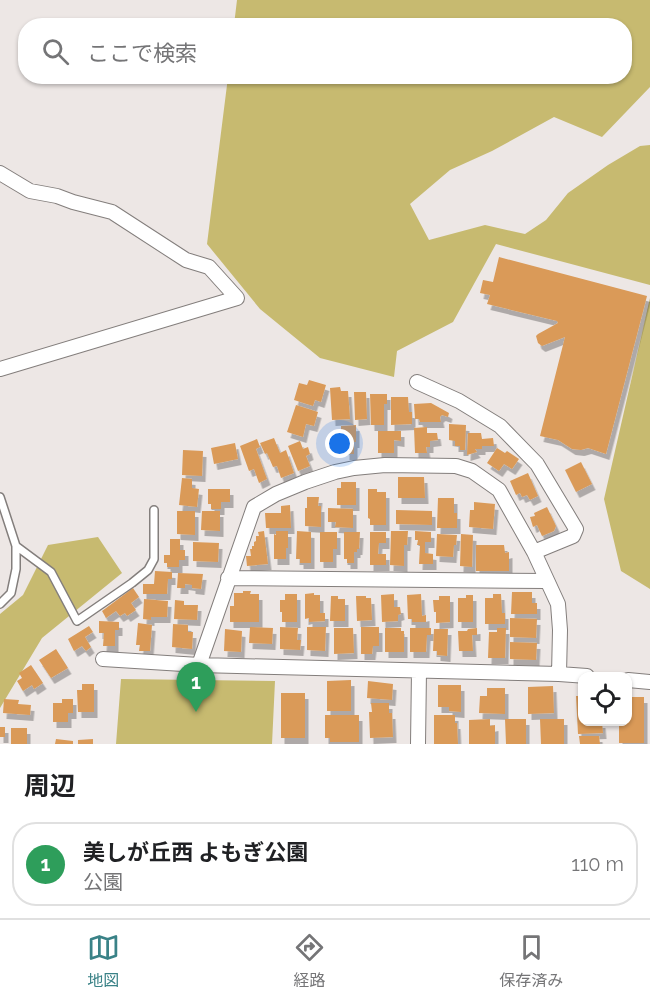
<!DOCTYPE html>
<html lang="ja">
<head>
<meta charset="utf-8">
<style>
  body { margin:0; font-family:Raleway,"Noto Sans JP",sans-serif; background:#f2f2f2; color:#202124 }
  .controls { position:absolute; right:18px; bottom:18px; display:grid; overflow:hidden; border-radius:12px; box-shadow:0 2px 4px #0004 }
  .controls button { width:54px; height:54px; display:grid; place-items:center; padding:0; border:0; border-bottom:2px solid #e0e0e0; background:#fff; color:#202124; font:30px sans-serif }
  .you { position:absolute; left:340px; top:444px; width:21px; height:21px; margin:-15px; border:4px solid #fff; border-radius:50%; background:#1a73e8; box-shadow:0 0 0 9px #1a73e833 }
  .badge { display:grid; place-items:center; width:39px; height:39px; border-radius:50%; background:#3a8287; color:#fff; font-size:20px; font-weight:700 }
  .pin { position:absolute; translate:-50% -50px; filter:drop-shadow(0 2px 3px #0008) }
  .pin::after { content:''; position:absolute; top:32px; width:21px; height:18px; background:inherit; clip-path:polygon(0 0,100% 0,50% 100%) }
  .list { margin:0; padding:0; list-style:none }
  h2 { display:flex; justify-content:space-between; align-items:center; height:78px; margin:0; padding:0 24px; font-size:26px }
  h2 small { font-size:20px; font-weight:400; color:#757577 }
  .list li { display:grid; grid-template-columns:39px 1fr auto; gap:18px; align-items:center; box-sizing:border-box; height:84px; margin:0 12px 12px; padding:0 12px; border:2px solid #e0e0e0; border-radius:24px }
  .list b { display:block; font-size:22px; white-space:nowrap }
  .list p { margin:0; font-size:20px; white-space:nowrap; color:#757577 }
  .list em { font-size:20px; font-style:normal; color:#757577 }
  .icon { flex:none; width:33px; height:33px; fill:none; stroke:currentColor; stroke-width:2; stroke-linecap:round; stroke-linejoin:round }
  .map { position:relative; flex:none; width:650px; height:744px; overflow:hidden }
  .search { position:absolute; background:#fff; box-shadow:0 2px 4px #0004; left:18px; right:18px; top:18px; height:66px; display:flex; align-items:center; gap:15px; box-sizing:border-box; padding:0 21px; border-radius:24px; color:#757577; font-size:22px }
  .sheet { height:174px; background:#fff }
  nav { display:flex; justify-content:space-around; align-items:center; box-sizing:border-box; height:84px; border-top:2px solid #e0e0e0; background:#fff; font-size:16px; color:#757577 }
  nav a { display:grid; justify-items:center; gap:3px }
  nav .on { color:#3a8287 }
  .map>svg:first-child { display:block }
  .green { fill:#c7ba70 }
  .building { fill:#da9a58; filter:url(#shadow) }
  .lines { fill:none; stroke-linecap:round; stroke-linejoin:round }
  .lane-casing { stroke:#837e7c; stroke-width:10 }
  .street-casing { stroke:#837e7c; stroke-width:16 }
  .lane { stroke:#fff; stroke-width:7 }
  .street { stroke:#fff; stroke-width:14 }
</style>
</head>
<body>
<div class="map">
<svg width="650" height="744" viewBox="0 0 650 744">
  <defs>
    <filter id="shadow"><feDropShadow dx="3.5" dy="6" stdDeviation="0" flood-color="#0004"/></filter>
  </defs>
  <rect width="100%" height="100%" fill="#ede7e5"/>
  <path class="green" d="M 237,0 L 650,0 L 650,87 L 602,137 L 554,117 L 492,151 L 450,170 L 410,204 L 429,240 L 485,225 L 525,234 L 546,220 L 568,193 L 608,165 L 640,146 L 650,145 L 650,285 L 496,244 L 453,322 L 397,351 L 394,377 L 320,358 L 260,309 L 207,244 L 228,77 L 624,76 L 624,26 L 234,25 Z
    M 650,298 L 650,589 L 621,571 L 604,499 Z
    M 98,537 L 122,573 L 42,638 L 0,708 L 0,614 L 23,595 L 48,545 Z
    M 121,679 L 275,681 L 272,744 L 116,744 Z"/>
  <path class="building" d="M 499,257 L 647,296 L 606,454 L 588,448 L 581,450 L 572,449 L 558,440 L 540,436 L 565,337 L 542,346 L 538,343 L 536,336 L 538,334 L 558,323 L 557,321 L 487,304 L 490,295 L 480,293 L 483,280 L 493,282 Z
    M 309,380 L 326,385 L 321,402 L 315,400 L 313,406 L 294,400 L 299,383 L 307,385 Z
    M 340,387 L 341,391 L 348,391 L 350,419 L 332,420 L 330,388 Z
    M 354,392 L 366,392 L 367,419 L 355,420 Z
    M 370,394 L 387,394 L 387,404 L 384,404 L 384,425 L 371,425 Z
    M 391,397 L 408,397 L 409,412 L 412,412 L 412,424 L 391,425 Z
    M 431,403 L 449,413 L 448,417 L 442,415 L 440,417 L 441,422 L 420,422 L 419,419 L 415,419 L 414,404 Z
    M 296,405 L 318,412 L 314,426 L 306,424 L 303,437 L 287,432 Z
    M 449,424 L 466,425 L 465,450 L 460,450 L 460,446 L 455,446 L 455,441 L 449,440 Z
    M 356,425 L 356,442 L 354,442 L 354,454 L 346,454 L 346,449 L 344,449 L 344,441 L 341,441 L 341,426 Z
    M 427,427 L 427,433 L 437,433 L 438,440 L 430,441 L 430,447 L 426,447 L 427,453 L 415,453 L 414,428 Z
    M 378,431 L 401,431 L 401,441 L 394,440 L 394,453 L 378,453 Z
    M 468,433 L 481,433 L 482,439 L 493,438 L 494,446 L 482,446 L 482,449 L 475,449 L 477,452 L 467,455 Z
    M 274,438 L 280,453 L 286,450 L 294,473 L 281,478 L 277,466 L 273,467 L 267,453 L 265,454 L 260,443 Z
    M 257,439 L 260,447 L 256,449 L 267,479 L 259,483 L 254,469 L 249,471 L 240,446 Z
    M 300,441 L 303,449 L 308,447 L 310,454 L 306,456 L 310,466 L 298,471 L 288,446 Z
    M 235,443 L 238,459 L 214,464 L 211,448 Z
    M 497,448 L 505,453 L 507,451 L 519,459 L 512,469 L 504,464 L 499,471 L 487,463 Z
    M 183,450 L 203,451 L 202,476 L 182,475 Z
    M 581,462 L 592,484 L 576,492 L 565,470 Z
    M 528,473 L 538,496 L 530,500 L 527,495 L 522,497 L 520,493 L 516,495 L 510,481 Z
    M 398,477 L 424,477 L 425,498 L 398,498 Z
    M 182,478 L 192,479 L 192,488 L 199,489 L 197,507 L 179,505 Z
    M 341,482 L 356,482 L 356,505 L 337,505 L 337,488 L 341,488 Z
    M 208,489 L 230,489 L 230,502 L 221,502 L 221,509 L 211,509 L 211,504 L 208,504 Z
    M 368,489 L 377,489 L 377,492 L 386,492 L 386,525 L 370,525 L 370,519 L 368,518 Z
    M 307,497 L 319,497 L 318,506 L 321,506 L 321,527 L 305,526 L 305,508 L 307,508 Z
    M 438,498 L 454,498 L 454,513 L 457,513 L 457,528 L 437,528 Z
    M 474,502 L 495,504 L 493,529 L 469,527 L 470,510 L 474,510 Z
    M 290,505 L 291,528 L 266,528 L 265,513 L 281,513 L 281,506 Z
    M 547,507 L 556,526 L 554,531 L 542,536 L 537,525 L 533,527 L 530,517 L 535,516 L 534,513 Z
    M 328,508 L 353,509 L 353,528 L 335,527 L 336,522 L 328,522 Z
    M 396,510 L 432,511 L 432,525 L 396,524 Z
    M 177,511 L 195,511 L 195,535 L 177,534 Z
    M 202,511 L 220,511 L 220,531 L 201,530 Z
    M 264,531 L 268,564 L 247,566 L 246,556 L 251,556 L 250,549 L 252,549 L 252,546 L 254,546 L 254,542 L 256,541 L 256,536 L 259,536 L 258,532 Z
    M 276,531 L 288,531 L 288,548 L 286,548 L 286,559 L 274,559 L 274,534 L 276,535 Z
    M 297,531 L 311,532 L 311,563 L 300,563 L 300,559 L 296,559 Z
    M 391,531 L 408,531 L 407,545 L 404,545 L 404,566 L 390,565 Z
    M 415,531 L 431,532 L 431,542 L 425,542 L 425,553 L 433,554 L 433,564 L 419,564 L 420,545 L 417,545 L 418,540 L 415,540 Z
    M 320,532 L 337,532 L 337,549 L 333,549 L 333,562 L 320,562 Z
    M 344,532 L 360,532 L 359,549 L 357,549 L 357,552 L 354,552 L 354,563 L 347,563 L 347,559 L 344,559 Z
    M 370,532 L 386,532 L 386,543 L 379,543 L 378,554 L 386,554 L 386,565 L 370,565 Z
    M 437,534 L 457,535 L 456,545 L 454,545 L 453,557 L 436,556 Z
    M 461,534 L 473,535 L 472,567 L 460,566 Z
    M 170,539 L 180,539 L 180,550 L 185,550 L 185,560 L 179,560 L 179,567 L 167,567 L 167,563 L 164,563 L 164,555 L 170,555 Z
    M 193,542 L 219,543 L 218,562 L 193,561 Z
    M 476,545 L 504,545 L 505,553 L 509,552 L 509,571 L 476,571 Z
    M 155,571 L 172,572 L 172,579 L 168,579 L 167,594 L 143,594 L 143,584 L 154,584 Z
    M 178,573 L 203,574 L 201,589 L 192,588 L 192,585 L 185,584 L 185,588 L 177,588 Z
    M 133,588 L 139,597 L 131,603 L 136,610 L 127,616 L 125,613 L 120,616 L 116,611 L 106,618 L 102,611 Z
    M 243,591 L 251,591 L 250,594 L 259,594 L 259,622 L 230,622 L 230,606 L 234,606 L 234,593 L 243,593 Z
    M 512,592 L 532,592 L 532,603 L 537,603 L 537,614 L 511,614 Z
    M 314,593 L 314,595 L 320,595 L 320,613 L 325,613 L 325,621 L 309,622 L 309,618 L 305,619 L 305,594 Z
    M 285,594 L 297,594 L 297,622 L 282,622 L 282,612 L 280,612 L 280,600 L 285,600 Z
    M 394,594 L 394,607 L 400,607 L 401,614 L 398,615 L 398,621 L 382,622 L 381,595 Z
    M 421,594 L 422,616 L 426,615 L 426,622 L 412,622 L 412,619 L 408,619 L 407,595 Z
    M 493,594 L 501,594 L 502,613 L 505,613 L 505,624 L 485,624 L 485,598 L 493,598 Z
    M 466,595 L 473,595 L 473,622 L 458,622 L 458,598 L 466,598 Z
    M 331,596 L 338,596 L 338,599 L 345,599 L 345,621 L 330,621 Z
    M 356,596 L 366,596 L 366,598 L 371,598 L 372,620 L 357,621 Z
    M 439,596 L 450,596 L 450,622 L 436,623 L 436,612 L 434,612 L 433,600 L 439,600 Z
    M 144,599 L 168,601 L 167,617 L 151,617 L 151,620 L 143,619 Z
    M 175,600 L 184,601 L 184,605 L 198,605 L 197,620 L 174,619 Z
    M 510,618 L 537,619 L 536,638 L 510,637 Z
    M 99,621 L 119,622 L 119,630 L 115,630 L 115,646 L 103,646 L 104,633 L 99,633 Z
    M 138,623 L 152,625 L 150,651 L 139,651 L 140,645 L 136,645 Z
    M 173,624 L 188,625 L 188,632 L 193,632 L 192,649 L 172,647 Z
    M 89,626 L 93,632 L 85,637 L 91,647 L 86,651 L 82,646 L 74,651 L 68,639 Z
    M 250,627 L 273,628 L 272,644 L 249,643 Z
    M 280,627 L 298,628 L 297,640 L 301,640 L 300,650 L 280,649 Z
    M 307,627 L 326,627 L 325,651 L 307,650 Z
    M 361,627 L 379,627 L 379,646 L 373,646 L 372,654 L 361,654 Z
    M 334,628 L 353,628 L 354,653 L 334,654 Z
    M 385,628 L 401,628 L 401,631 L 404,631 L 404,652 L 385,652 Z
    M 410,628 L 431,628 L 431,635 L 427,635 L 426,652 L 410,652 Z
    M 477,628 L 477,635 L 472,635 L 473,651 L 459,651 L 458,631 L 467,631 L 468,629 Z
    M 497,628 L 506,628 L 505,658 L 488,658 L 489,632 L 497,632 Z
    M 225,629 L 242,631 L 241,652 L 224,651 Z
    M 434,629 L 448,629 L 447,656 L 437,655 L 437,651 L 433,651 Z
    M 510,642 L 537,643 L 536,660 L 510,659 Z
    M 56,649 L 68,668 L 51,678 L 39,660 Z
    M 31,665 L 43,683 L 34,689 L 32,685 L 23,691 L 17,681 L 22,678 L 19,673 Z
    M 351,680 L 351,711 L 327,711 L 327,681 Z
    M 368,681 L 393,684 L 392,700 L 367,698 Z
    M 82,684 L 94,684 L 94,712 L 78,712 L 77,690 L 82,690 Z
    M 438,685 L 461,685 L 461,712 L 449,711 L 449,707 L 438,707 Z
    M 553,686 L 554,713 L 528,714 L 528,687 Z
    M 487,688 L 505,688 L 505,714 L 479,713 L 480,696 L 487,696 Z
    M 281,693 L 305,693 L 305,738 L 281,738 Z
    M 576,696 L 582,696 L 582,722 L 602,722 L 603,733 L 578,734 Z
    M 628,697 L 644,697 L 644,743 L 619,743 L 619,722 L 628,722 Z
    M 4,699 L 19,700 L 18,704 L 31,705 L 30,715 L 3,713 Z
    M 62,699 L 73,699 L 73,713 L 68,713 L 68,722 L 53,722 L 53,703 L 62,703 Z
    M 371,703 L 389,703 L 389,713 L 392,713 L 393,737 L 370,738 L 369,712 L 372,712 Z
    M 325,715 L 359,715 L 359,742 L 330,742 L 330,738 L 325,738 Z
    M 434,715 L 455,715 L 455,723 L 457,723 L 458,744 L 434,744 Z
    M 490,719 L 490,726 L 495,725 L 495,744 L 469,744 L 469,720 Z
    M 505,719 L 526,719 L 526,744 L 506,744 Z
    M 540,719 L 564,719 L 564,744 L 541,744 Z
    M 0,727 L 5,727 L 5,737 L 0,737 Z
    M 11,728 L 27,728 L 27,744 L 11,744 Z
    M 579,736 L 599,736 L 600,744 L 580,744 Z
    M 56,739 L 73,741 L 73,744 L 55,744 Z
    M 93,739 L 93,744 L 78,744 L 78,740 Z"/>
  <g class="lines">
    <defs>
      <path id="lane" d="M 0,497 L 16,546 L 51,572 L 77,621 L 132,583 L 148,570 L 154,559 L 154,510
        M 0,604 L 11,593 L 16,569 L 16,546"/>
      <path id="street" d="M 0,173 L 30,191 L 57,196 L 73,202 L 112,212 L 186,260 L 209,267 L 237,298 L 0,369
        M 417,382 L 459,401 L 500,426 L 537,464 L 576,529 L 573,536 L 534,552
        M 228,578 L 547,581
        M 103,659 L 199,665 L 559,674 L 587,676
        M 199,665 L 254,507 L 276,494 L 305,482 L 335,472 L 354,468 L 385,465 L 456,466 L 472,471 L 499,490 L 534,552 L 558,604 L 560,630 L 559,674
        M 628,680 L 650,682
        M 418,744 L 419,671"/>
    </defs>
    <use href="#lane" class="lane-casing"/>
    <use href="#street" class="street-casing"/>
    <use href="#lane" class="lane"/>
    <use href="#street" class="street"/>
  </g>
</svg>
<div class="controls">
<button><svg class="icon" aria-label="locate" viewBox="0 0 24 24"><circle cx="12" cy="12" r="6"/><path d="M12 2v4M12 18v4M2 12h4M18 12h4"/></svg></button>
</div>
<div class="you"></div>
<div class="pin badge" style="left:196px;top:712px;background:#2e9e5b">1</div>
<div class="search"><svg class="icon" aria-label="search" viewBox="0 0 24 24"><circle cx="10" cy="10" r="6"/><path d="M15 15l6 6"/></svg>ここで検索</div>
</div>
<section class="sheet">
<h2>周辺<small></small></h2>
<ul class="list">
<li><span class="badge" style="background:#2e9e5b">1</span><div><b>美しが丘西 よもぎ公園</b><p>公園</p></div><em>110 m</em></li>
</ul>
</section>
<nav>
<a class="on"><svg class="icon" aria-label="map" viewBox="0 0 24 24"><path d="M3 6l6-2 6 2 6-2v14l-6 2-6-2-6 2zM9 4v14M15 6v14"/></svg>地図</a>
<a><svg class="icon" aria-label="directions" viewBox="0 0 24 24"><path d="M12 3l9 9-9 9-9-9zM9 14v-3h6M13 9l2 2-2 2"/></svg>経路</a>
<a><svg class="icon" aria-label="saved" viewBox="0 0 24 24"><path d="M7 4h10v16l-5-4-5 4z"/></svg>保存済み</a>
</nav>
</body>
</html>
